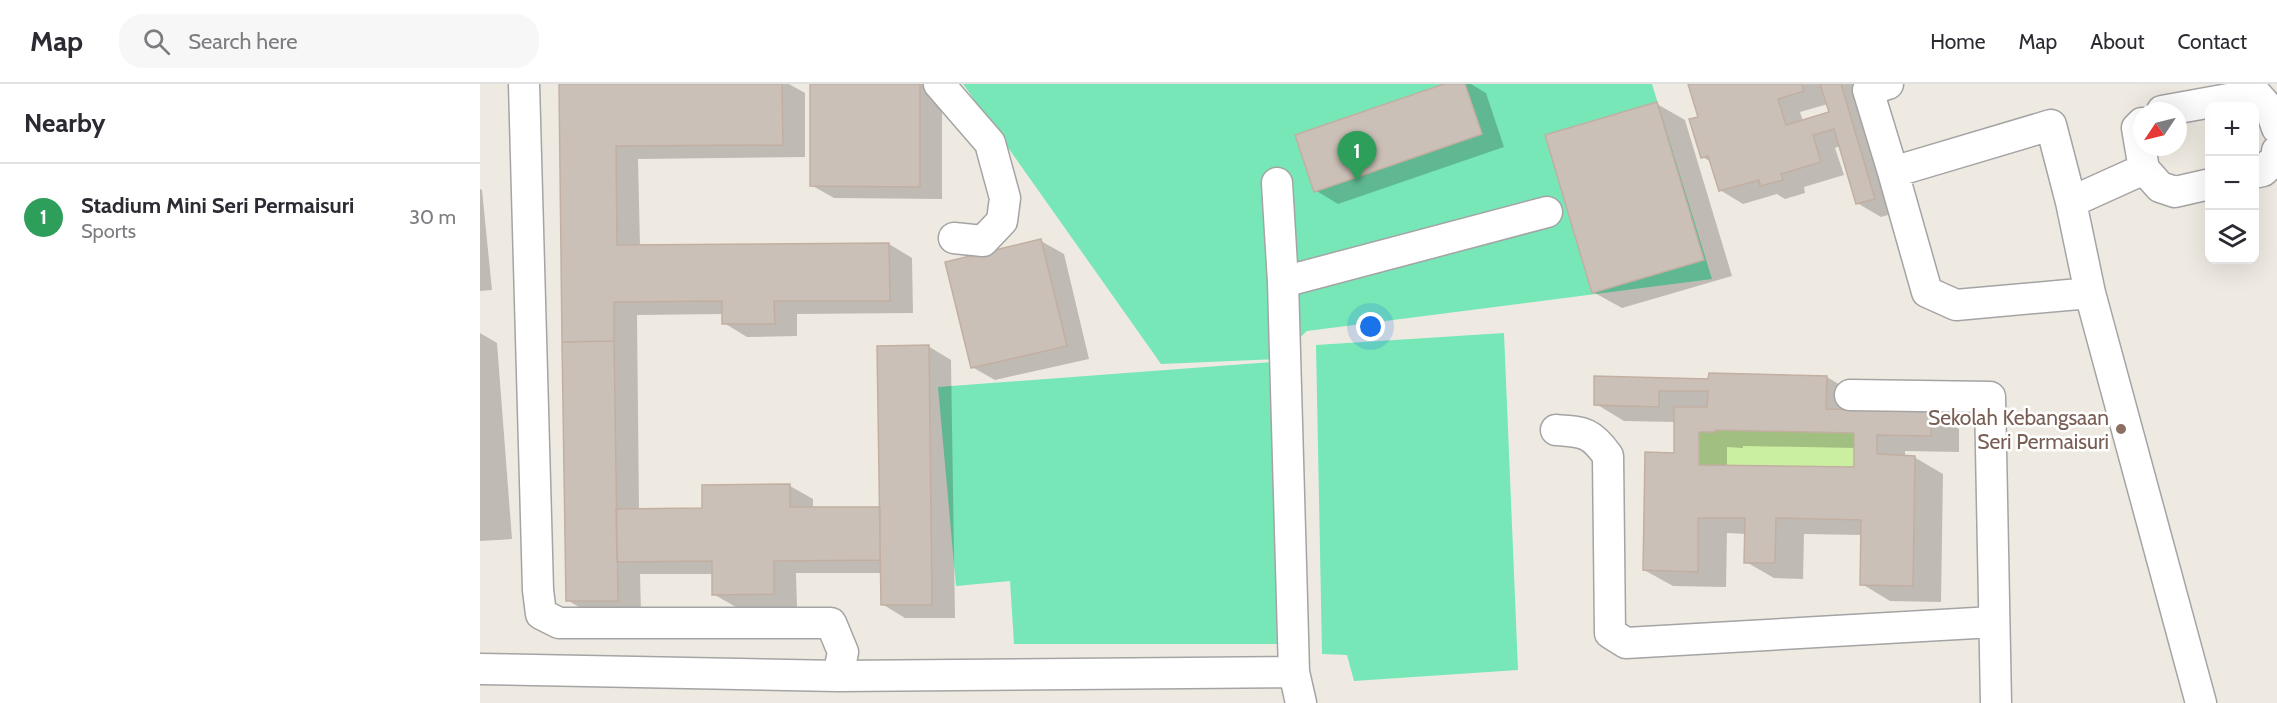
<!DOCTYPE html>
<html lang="en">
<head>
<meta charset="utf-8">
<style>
  body { margin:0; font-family:Cabin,sans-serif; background:#f7f7f7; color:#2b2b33 }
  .controls { position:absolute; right:18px; top:18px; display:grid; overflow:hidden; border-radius:12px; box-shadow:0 6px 24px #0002 }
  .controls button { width:54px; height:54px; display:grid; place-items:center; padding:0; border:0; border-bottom:2px solid #e1e1e2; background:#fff; color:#2b2b33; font:30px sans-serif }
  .compass { position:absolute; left:1653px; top:18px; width:54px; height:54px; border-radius:50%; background:#fff; box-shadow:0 6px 24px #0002; rotate:235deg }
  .you { position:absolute; left:891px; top:243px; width:21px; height:21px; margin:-15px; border:4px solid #fff; border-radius:50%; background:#1a73e8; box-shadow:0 0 0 9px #1a73e833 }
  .badge { display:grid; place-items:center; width:39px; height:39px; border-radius:50%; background:#2563eb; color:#fff; font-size:20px; font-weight:700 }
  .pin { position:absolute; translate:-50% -50px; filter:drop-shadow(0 2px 3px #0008) }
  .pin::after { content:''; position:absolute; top:32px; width:21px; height:18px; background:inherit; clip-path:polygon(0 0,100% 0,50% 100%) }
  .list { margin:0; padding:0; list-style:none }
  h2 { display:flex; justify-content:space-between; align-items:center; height:78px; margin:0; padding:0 24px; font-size:26px }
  h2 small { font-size:20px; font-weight:400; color:#7c7c81 }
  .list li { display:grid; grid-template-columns:39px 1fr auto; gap:18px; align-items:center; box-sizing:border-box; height:108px; padding:0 24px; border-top:2px solid #e1e1e2 }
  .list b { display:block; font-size:22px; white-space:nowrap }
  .list p { margin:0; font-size:20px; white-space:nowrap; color:#7c7c81 }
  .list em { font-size:20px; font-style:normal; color:#7c7c81 }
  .icon { flex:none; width:33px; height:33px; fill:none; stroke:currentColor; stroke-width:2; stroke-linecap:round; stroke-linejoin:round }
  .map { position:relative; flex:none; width:1797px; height:619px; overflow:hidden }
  header { display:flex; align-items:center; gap:36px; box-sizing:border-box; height:84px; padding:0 30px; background:#fff; border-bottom:2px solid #e1e1e2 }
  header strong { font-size:28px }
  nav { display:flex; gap:33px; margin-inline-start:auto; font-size:21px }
  .search { width:420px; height:54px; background:#f7f7f7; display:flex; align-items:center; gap:15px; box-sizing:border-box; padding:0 21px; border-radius:24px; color:#7c7c81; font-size:22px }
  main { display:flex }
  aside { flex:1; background:#fff }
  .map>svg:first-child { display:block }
  .grass { fill:#caefa1 }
  .pitch { fill:#77e7b7 }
  .shadow { fill:#0003; fill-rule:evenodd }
  .building { fill:#cbc0b7; stroke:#c2afa2; stroke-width:1.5; fill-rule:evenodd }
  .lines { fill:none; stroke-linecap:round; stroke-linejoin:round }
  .minor-casing { stroke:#a4a4a4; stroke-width:33 }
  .minor { stroke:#fff; stroke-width:30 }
  .education-dot { fill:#8d6e63; stroke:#fff; stroke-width:2 }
  .labels { text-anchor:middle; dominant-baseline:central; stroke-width:5; stroke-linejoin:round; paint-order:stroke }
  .education-label { font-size:21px; fill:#785e54; stroke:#fff; text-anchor:end }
</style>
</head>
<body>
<header>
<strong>Map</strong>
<div class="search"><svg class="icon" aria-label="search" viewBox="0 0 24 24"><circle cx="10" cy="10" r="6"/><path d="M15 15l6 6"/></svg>Search here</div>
<nav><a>Home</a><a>Map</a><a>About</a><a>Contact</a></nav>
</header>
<main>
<aside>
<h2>Nearby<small></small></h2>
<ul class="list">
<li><span class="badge" style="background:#2e9e5b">1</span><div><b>Stadium Mini Seri Permaisuri</b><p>Sports</p></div><em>30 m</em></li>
</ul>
</aside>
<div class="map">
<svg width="1797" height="619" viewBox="0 0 1797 619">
  <rect width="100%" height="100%" fill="#efeae1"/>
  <path class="grass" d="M 1235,346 L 1374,349 L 1374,383 L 1219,381 L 1219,348 L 1235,348 Z"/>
  <path class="pitch" d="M 483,0 L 1172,0 L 1232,195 L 827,247 L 797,275 L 681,280 Z
    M 1024,249 L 1038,586 L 874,597 L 867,571 L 842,570 L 836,261 Z
    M 793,278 L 797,560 L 534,560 L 530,497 L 476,502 L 458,303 Z"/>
  <path class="shadow" d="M 81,0 L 309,0 L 325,9 L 325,73 L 158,75 L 160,162 L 409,160 L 432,174 L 433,229 L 317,230 L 317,252 L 267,253 L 244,239 L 243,230 L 157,231 L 159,426 L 224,426 L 310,402 L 333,415 L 333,425 L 401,424 L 448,262 L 471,276 L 475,534 L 425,534 L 402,520 L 402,489 L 316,489 L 317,523 L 256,523 L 233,510 L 233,490 L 160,490 L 161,529 L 111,530 L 87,516 Z
    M 331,0 L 452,0 L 462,6 L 462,115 L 354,114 L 331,101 Z
    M 968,0 L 991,0 L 1006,9 L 1024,63 L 858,120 L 835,106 Z
    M 1210,0 L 1379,0 L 1418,128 L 1401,133 L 1377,119 L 1360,62 L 1355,64 L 1364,91 L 1324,103 L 1325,109 L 1305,115 L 1297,110 L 1263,120 L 1240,106 L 1232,78 L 1222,73 L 1220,34 ZM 1348,20 L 1351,29 L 1323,37 L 1320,28 Z
    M 1177,20 L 1205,36 L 1252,192 L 1142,224 L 1113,208 Z
    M 0,105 L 2,106 L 12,206 L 0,207 Z
    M 561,157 L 584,170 L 609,275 L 515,296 L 492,283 Z
    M 0,249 L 17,259 L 32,455 L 0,457 Z
    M 1347,293 L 1375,310 L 1451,329 L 1479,345 L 1479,368 L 1425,367 L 1425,373 L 1434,373 L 1463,390 L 1461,518 L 1410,517 L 1382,500 L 1382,451 L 1324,450 L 1323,495 L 1294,494 L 1266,478 L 1266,450 L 1247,449 L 1246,503 L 1193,502 L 1164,486 L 1195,371 L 1196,338 L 1144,337 L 1116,320 L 1116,294 L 1229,297 ZM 1263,362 L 1376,364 L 1376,385 L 1247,383 L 1247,363 L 1263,364 Z"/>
  <path class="building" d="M 79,0 L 302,0 L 303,61 L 136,62 L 137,161 L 409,159 L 410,217 L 294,217 L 295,240 L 242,240 L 242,217 L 134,218 L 134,257 L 82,258 Z
    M 330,0 L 440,0 L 440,103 L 330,102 Z
    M 964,0 L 985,0 L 1002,50 L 834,108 L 815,51 Z
    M 1208,0 L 1322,0 L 1324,7 L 1298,15 L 1306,41 L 1349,28 L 1340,0 L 1361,0 L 1395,115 L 1376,120 L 1354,45 L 1333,51 L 1341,78 L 1301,90 L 1303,96 L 1280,102 L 1279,96 L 1239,107 L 1228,72 L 1221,74 L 1209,35 L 1218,33 Z
    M 1177,18 L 1224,176 L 1112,209 L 1065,51 Z
    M 561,155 L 587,262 L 491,284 L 465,178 Z
    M 134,257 L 138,517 L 86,517 L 82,258 Z
    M 449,261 L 452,521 L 401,521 L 397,262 Z
    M 1229,289 L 1347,292 L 1346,325 L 1451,327 L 1451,352 L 1397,351 L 1397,370 L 1435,372 L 1433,502 L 1380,501 L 1381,436 L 1296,434 L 1295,479 L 1264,479 L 1265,434 L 1218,434 L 1218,488 L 1163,486 L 1165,368 L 1194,369 L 1194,323 L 1227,323 L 1228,307 L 1179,307 L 1179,323 L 1114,321 L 1114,292 L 1228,295 ZM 1235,346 L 1374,349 L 1374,383 L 1219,381 L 1219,348 L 1235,348 Z
    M 310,400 L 310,423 L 400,423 L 400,476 L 294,477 L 294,510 L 232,511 L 232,477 L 137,478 L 136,425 L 222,424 L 222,401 Z"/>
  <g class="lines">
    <defs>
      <path id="minor" d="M 44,0 L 58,506 L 61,530 L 79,539 L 351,539 L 363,568 L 358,592
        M 459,0 L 510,59 L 525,114 L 522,137 L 503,157 L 474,154
        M 1408,0 L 1388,6 L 1413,88
        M 1682,27 L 1776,10 L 1791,27 L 1797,44
        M 1662,39 L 1657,44 L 1664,85 L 1680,103 L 1695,108 L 1730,100
        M 1774,89 L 1783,87 L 1796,74 L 1797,67
        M 797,99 L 803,198 L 814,588 L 821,619
        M 1591,118 L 1664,85
        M 803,198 L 1067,128
        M 1610,209 L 1476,221 L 1447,208 L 1413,88 L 1571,41 L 1591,118 L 1610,209 L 1721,619
        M 1370,311 L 1510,313 L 1516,619
        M 1076,346 C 1104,348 1111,348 1128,372 L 1130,549 L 1146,559 L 1513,538
        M 0,585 L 358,592 L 814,588"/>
    </defs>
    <use href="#minor" class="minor-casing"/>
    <use href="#minor" class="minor"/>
  </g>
  <circle class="education-dot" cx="1641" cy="345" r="6"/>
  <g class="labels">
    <g class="education-label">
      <text x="1629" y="333">Sekolah Kebangsaan<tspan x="1629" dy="24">Seri Permaisuri</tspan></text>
    </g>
  </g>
</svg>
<div class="controls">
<button>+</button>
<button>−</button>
<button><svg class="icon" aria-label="layers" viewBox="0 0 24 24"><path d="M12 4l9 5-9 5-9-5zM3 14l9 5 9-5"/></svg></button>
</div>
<svg class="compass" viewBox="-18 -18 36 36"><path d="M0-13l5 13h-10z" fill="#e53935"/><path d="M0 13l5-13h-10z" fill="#7c7c81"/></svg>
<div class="you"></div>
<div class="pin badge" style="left:877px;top:97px;background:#2e9e5b">1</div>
</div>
</main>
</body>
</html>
